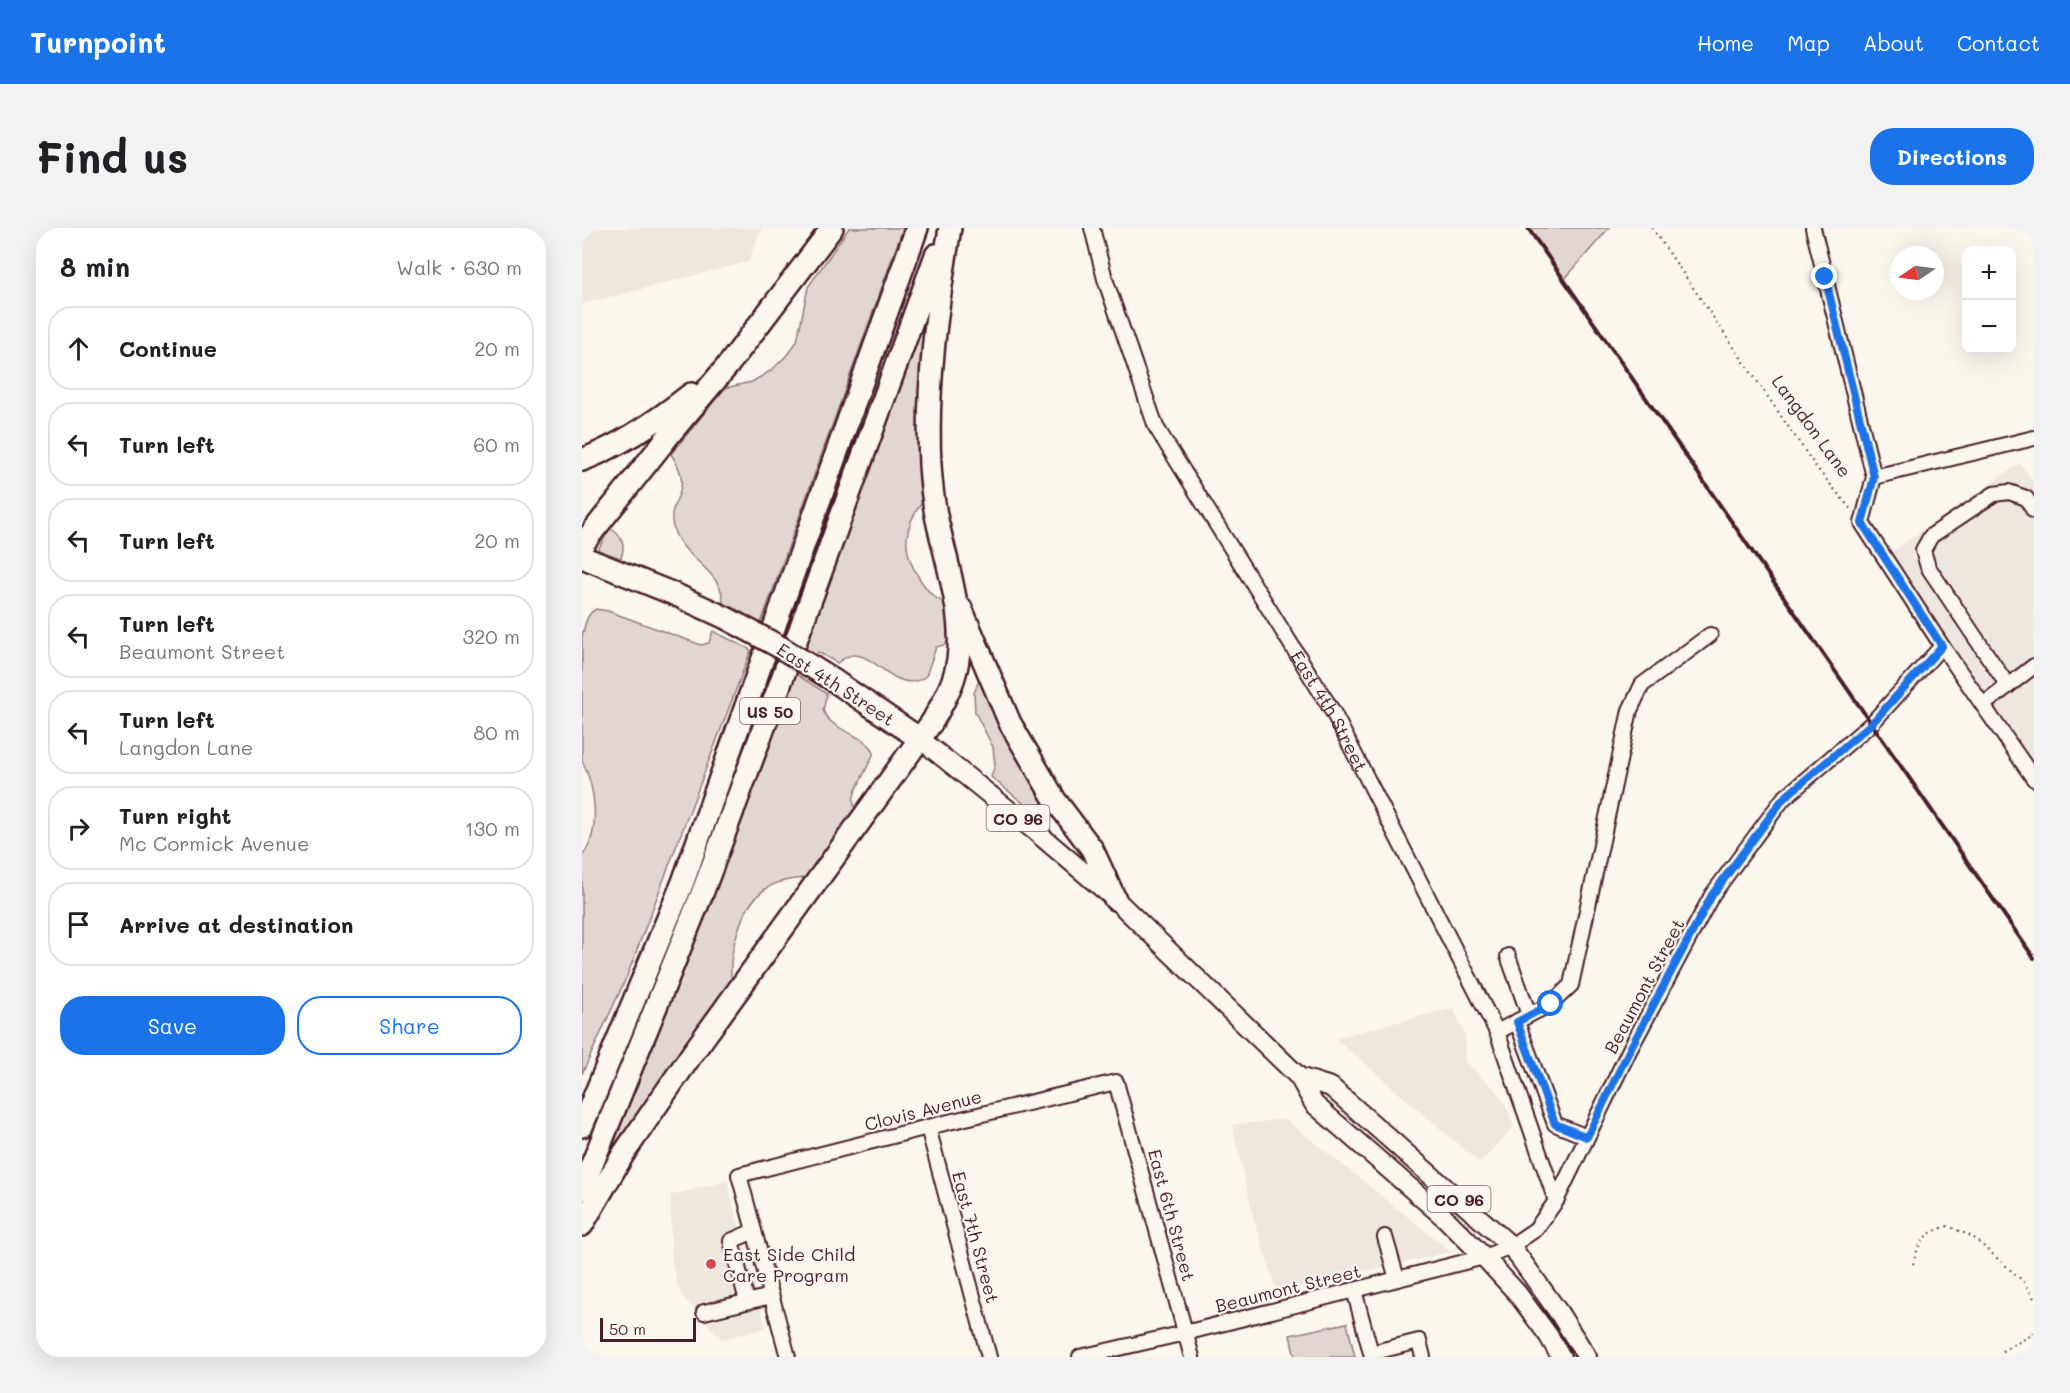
<!DOCTYPE html>
<html lang="en">
<head>
<meta charset="utf-8">
<style>
  body { margin:0; font-family:Mali,sans-serif; background:#f2f2f2; color:#202124 }
  .controls { position:absolute; right:18px; top:18px; display:grid; overflow:hidden; border-radius:12px; box-shadow:0 6px 24px #0002 }
  .controls button { width:54px; height:54px; display:grid; place-items:center; padding:0; border:0; border-bottom:2px solid #e0e0e0; background:#fff; color:#202124; font:30px sans-serif }
  .compass { position:absolute; left:1308px; top:18px; width:54px; height:54px; border-radius:50%; background:#fff; box-shadow:0 6px 24px #0002; rotate:257deg }
  .scale { position:absolute; left:18px; bottom:15px; width:96px; box-sizing:border-box; padding-left:6px; border:3px solid #4a1f2b; border-top:0; font-size:16px; line-height:21px; white-space:nowrap; color:#4a1f2b; -webkit-text-stroke:4px #fbf7ec; paint-order:stroke }
  .stop { position:absolute; width:18px; height:18px; margin:-14px; border:4px solid #1a73e8; border-radius:50%; background:#fff }
  .stop.end { background:#1a73e8; border-color:#fff; box-shadow:0 2px 6px #0008 }
  .list { margin:0; padding:0; list-style:none }
  h2 { display:flex; justify-content:space-between; align-items:center; height:78px; margin:0; padding:0 24px; font-size:26px }
  h2 small { font-size:20px; font-weight:400; color:#757577 }
  .list li { display:grid; grid-template-columns:39px 1fr auto; gap:18px; align-items:center; box-sizing:border-box; height:84px; margin:0 12px 12px; padding:0 12px; border:2px solid #e0e0e0; border-radius:24px }
  .list b { display:block; font-size:22px; white-space:nowrap }
  .list p { margin:0; font-size:20px; white-space:nowrap; color:#757577 }
  .list em { font-size:20px; font-style:normal; color:#757577 }
  .actions { display:flex; gap:12px; padding:18px 24px }
  .actions a { flex:1; padding:14px 0; border:2px solid #1a73e8; border-radius:24px; text-align:center; font-size:21px; color:#1a73e8 }
  .actions .main { background:#1a73e8; color:#fff }
  .icon { flex:none; width:33px; height:33px; fill:none; stroke:currentColor; stroke-width:2; stroke-linecap:round; stroke-linejoin:round }
  .map { position:relative; flex:none; width:1452px; height:1129px; overflow:hidden; border-radius:24px }
  header { display:flex; align-items:center; gap:36px; box-sizing:border-box; height:84px; padding:0 30px; background:#1a73e8; color:#fff }
  header strong { font-size:28px }
  nav { display:flex; gap:33px; margin-inline-start:auto; font-size:21px }
  .intro { display:flex; align-items:center; justify-content:space-between; box-sizing:border-box; height:144px; padding:0 36px }
  h1 { margin:0; font-size:42px }
  .button { padding:15px 27px; border-radius:24px; background:#1a73e8; color:#fff; font-size:21px; font-weight:700 }
  main { display:flex; gap:36px; padding:0 36px }
  aside { flex:1; background:#fff; border-radius:24px; box-shadow:0 6px 24px #0002 }
  .map>svg:first-child { display:block }
  .built { fill:#eee7de }
  .green { fill:#e2d7d0; stroke:#967b7e; stroke-width:1.5 }
  .lines { fill:none; stroke-linecap:round; stroke-linejoin:round }
  .minor-casing { stroke:#4a1f2b; stroke-width:18 }
  .major-casing { stroke:#4a1f2b; stroke-width:22 }
  .highway-casing { stroke:#4a1f2b; stroke-width:26 }
  .path { stroke:#4a1f2b; stroke-width:2; stroke-dasharray:1.5 4.5; stroke-linecap:butt }
  .minor { stroke:#fbf7ec; stroke-width:14 }
  .major { stroke:#fbf7ec; stroke-width:18 }
  .highway { stroke:#fbf7ec; stroke-width:21 }
  .rail { stroke:#4a1f2b; stroke-width:4 }
  .highway-bridge-casing { stroke:#4a1f2b; stroke-width:26; stroke-linecap:butt }
  .highway-bridge { stroke:#fbf7ec; stroke-width:21 }
  .route { stroke:#1a73e8; stroke-width:8 }
  .poi-dot { fill:#d1495b; stroke:#fbf7ec; stroke-width:2 }
  .labels { text-anchor:middle; dominant-baseline:central; stroke-width:4.5; stroke-linejoin:round; paint-order:stroke }
  .shield { fill:#fbf7ec; stroke:#7f6065; stroke-width:1.5 }
  .shield-label { font-size:16px; font-weight:bold; fill:#4a1f2b }
  .street-label { font-size:18px; fill:#4a1f2b; stroke:#fbf7ec }
  .poi-label { font-size:18px; fill:#4a1f2b; stroke:#fbf7ec; text-anchor:start }
</style>
</head>
<body>
<header>
<strong>Turnpoint</strong>
<nav><a>Home</a><a>Map</a><a>About</a><a>Contact</a></nav>
</header>
<div class="intro"><h1>Find us</h1><a class="button">Directions</a></div>
<main>
<aside>
<h2>8 min<small>Walk · 630 m</small></h2>
<ul class="list">
<li><svg class="icon" aria-label="ahead" viewBox="0 0 24 24"><path d="M12 20V5M6 11l6-6 6 6"/></svg><div><b>Continue</b></div><em>20 m</em></li>
<li><svg class="icon" aria-label="left" viewBox="0 0 24 24"><path d="M17 20v-9H6M10 6l-5 5 5 5"/></svg><div><b>Turn left</b></div><em>60 m</em></li>
<li><svg class="icon" aria-label="left" viewBox="0 0 24 24"><path d="M17 20v-9H6M10 6l-5 5 5 5"/></svg><div><b>Turn left</b></div><em>20 m</em></li>
<li><svg class="icon" aria-label="left" viewBox="0 0 24 24"><path d="M17 20v-9H6M10 6l-5 5 5 5"/></svg><div><b>Turn left</b><p>Beaumont Street</p></div><em>320 m</em></li>
<li><svg class="icon" aria-label="left" viewBox="0 0 24 24"><path d="M17 20v-9H6M10 6l-5 5 5 5"/></svg><div><b>Turn left</b><p>Langdon Lane</p></div><em>80 m</em></li>
<li><svg class="icon" aria-label="right" viewBox="0 0 24 24"><path d="M7 20v-9h11M14 6l5 5-5 5"/></svg><div><b>Turn right</b><p>Mc Cormick Avenue</p></div><em>130 m</em></li>
<li><svg class="icon" aria-label="arrive" viewBox="0 0 24 24"><path d="M6 21V4h12l-3 4 3 4H6"/></svg><div><b>Arrive at destination</b></div></li>
</ul>
<div class="actions"><a class="main">Save</a><a>Share</a></div>
</aside>
<div class="map">
<svg width="1452" height="1129" viewBox="0 0 1452 1129">
  <rect width="100%" height="100%" fill="#fbf7ec"/>
  <filter id="ink" filterUnits="userSpaceOnUse"><feTurbulence type="fractalNoise" baseFrequency=".0167" numOctaves="2"/><feDisplacementMap in="SourceGraphic" scale="12" xChannelSelector="R" yChannelSelector="G"/><feConvolveMatrix kernelMatrix="1 2 1 2 8 2 1 2 1" color-interpolation-filters="sRGB"/></filter>
  <g filter="url(#ink)">
    <path class="built" d="M 0,0 L 180,0 L 166,34 L 0,76 Z
      M 1438,235 L 1452,254 L 1452,551 L 1302,329 Z
      M 871,780 L 883,807 L 884,820 L 882,833 L 914,862 L 925,880 L 932,899 L 898,935 L 753,810 Z
      M 703,891 L 841,1001 L 869,1024 L 695,1063 L 672,992 L 650,897 Z
      M 145,953 L 184,1100 L 140,1111 L 101,1069 L 96,1060 L 89,1028 L 89,967 Z"/>
    <path class="green" d="M 267,0 L 321,0 L 179,395 L 141,376 C 143,345 103,331 93,305 C 79,271 117,267 89,226 L 143,160 L 170,154 L 190,142 L 208,124 L 215,113 L 226,59 Z
      M 946,0 L 1027,0 L 982,52 Z
      M 350,63 L 342,272 C 321,298 319,322 337,350 C 345,362 350,369 363,375 L 369,415 L 354,419 L 344,448 C 316,469 295,426 271,427 C 265,427 260,432 255,435 L 236,424 L 234,427 L 224,420 L 229,402 Z
      M 28,300 C 40,308 44,316 39,330 L 16,322 Z
      M 14,381 L 26,383 L 119,417 L 127,415 L 131,403 L 169,422 L 45,748 L 0,846 L 0,628 C 20,604 13,558 0,533 L 0,408 C 3,398 4,386 14,381 Z
      M 214,446 L 245,466 L 241,482 C 248,503 280,505 291,522 L 291,527 L 273,564 L 271,573 L 274,582 L 226,650 C 212,651 197,652 185,660 C 159,676 145,726 150,756 L 30,920 Z
      M 399,447 L 465,570 L 451,583 L 409,549 L 413,537 L 411,519 L 393,484 L 392,465 Z
      M 765,1095 L 773,1129 L 713,1129 L 708,1107 Z"/>
    <g class="lines">
      <defs>
        <g id="minor">
          <path id="s1" d="M 510,0 L 523,51 L 574,199 L 751,484 L 915,804 L 974,973"/>
          <path d="M 1231,0 L 1292,249 L 1280,295 L 1360,418 L 1452,551"/>
          <path d="M 1292,249 L 1452,210"/>
          <path d="M 1426,458 L 1346,339 L 1341,322 L 1349,308 L 1412,266 L 1427,264 L 1444,270 L 1452,283"/>
          <path d="M 1401,477 L 1452,438"/>
          <path d="M 947,787 L 969,776 L 989,757 L 1048,482 L 1060,457 L 1128,407"/>
          <path d="M 935,794 L 973,896 L 1005,909"/>
          <path d="M 915,804 L 947,787 L 926,728"/>
          <path d="M 346,899 L 407,1129"/>
          <path d="M 803,1009 L 815,1051"/>
          <path d="M 772,1062 L 789,1125 L 837,1113 L 841,1129"/>
          <path d="M 165,1073 L 149,1013 L 172,1003"/>
          <path d="M 122,1084 L 189,1068"/>
          <path d="M 206,1129 L 157,947 L 346,899 L 534,854 L 610,1129"/>
          <path d="M 498,1129 L 603,1105 L 902,1029 L 929,1018 L 954,1001 L 974,973 L 1048,821 L 1130,667 L 1201,571 L 1290,495 L 1360,418"/>
        </g>
        <path id="major" d="M 338,511 L 453,603 L 533,671 L 717,849 L 732,876 L 863,990 L 902,1029 L 935,1065 L 966,1107 L 979,1129
          M 717,849 L 749,859 L 929,1018 L 977,1085 L 1005,1129"/>
        <path id="highway" d="M 0,232 C 40,217 75,193 109,166
          M 0,317 L 92,201 L 147,136 L 250,0
          M 0,329 L 92,366 L 144,390
          M 379,380 L 428,495 L 473,572 L 510,621 L 533,671
          M 251,452 L 338,511
          M 0,898 L 101,654 L 335,0
          M 0,961 L 121,663 L 200,451 L 354,27
          M 0,997 L 42,925 L 110,826 L 350,494 C 358,480 367,465 372,449 C 388,401 364,335 354,287 C 351,271 349,253 348,237 C 344,158 355,78 368,0"/>
      </defs>
      <use href="#minor" class="minor-casing"/>
      <use href="#major" class="major-casing"/>
      <use href="#highway" class="highway-casing"/>
      <path class="path" d="M 1070,0 L 1234,239 L 1271,284
        M 1331,1036 C 1338,1011 1341,1006 1366,998 L 1391,1009 L 1441,1053 L 1452,1070
        M 1420,1123 L 1450,1107 L 1452,1100"/>
      <use href="#minor" class="minor"/>
      <use href="#major" class="major"/>
      <use href="#highway" class="highway"/>
      <path class="rail" d="M 946,0 L 1452,730"/>
      <defs>
        <path id="highway-bridge" d="M 144,390 L 198,419 L 251,452"/>
      </defs>
      <use href="#highway-bridge" class="highway-bridge-casing"/>
      <use href="#highway-bridge" class="highway-bridge"/>
    </g>
  </g>
  <g class="lines" filter="url(#ink)">
    <path class="route" d="M 969,776 L 935,794 L 973,896 L 1005,909 L 1048,821 L 1130,667 L 1201,571 L 1290,495 L 1360,418 L 1280,295 L 1292,249 L 1243,49"/>
  </g>
  <circle class="poi-dot" cx="129" cy="1036" r="6"/>
  <g class="labels">
    <g class="shield">
      <rect x="158" y="470" width="60" height="26" rx="4.5"/>
      <rect x="404.5" y="577" width="63" height="26" rx="4.5"/>
      <rect x="845.5" y="958" width="63" height="26" rx="4.5"/>
    </g>
    <g class="shield-label">
      <text x="188" y="483">US 50</text>
      <text x="436" y="590">CO 96</text>
      <text x="877" y="971">CO 96</text>
    </g>
    <g class="street-label">
      <text transform="translate(1230 198) rotate(54)">Langdon Lane</text>
      <text transform="translate(254 456) rotate(33)">East 4th Street</text>
      <text stroke="none"><textPath href="#s1" startOffset="542">East 4th Street</textPath></text>
      <text transform="translate(1062 758) rotate(-62)">Beaumont Street</text>
      <text transform="translate(341 882) rotate(-14)">Clovis Avenue</text>
      <text transform="translate(590 987) rotate(75)">East 6th Street</text>
      <text transform="translate(394 1009) rotate(75)">East 7th Street</text>
      <text transform="translate(706 1060) rotate(-14)">Beaumont Street</text>
    </g>
    <g class="poi-label">
      <text x="141" y="1026">East Side Child<tspan x="141" dy="21">Care Program</tspan></text>
    </g>
  </g>
</svg>
<div class="controls">
<button>+</button>
<button>−</button>
</div>
<svg class="compass" viewBox="-18 -18 36 36"><path d="M0-13l5 13h-10z" fill="#e53935"/><path d="M0 13l5-13h-10z" fill="#757577"/></svg>
<div class="scale">50 m</div>
<div class="stop" style="left:969px;top:776px"></div>
<div class="stop end" style="left:1243px;top:49px"></div>
</div>
</main>
</body>
</html>
